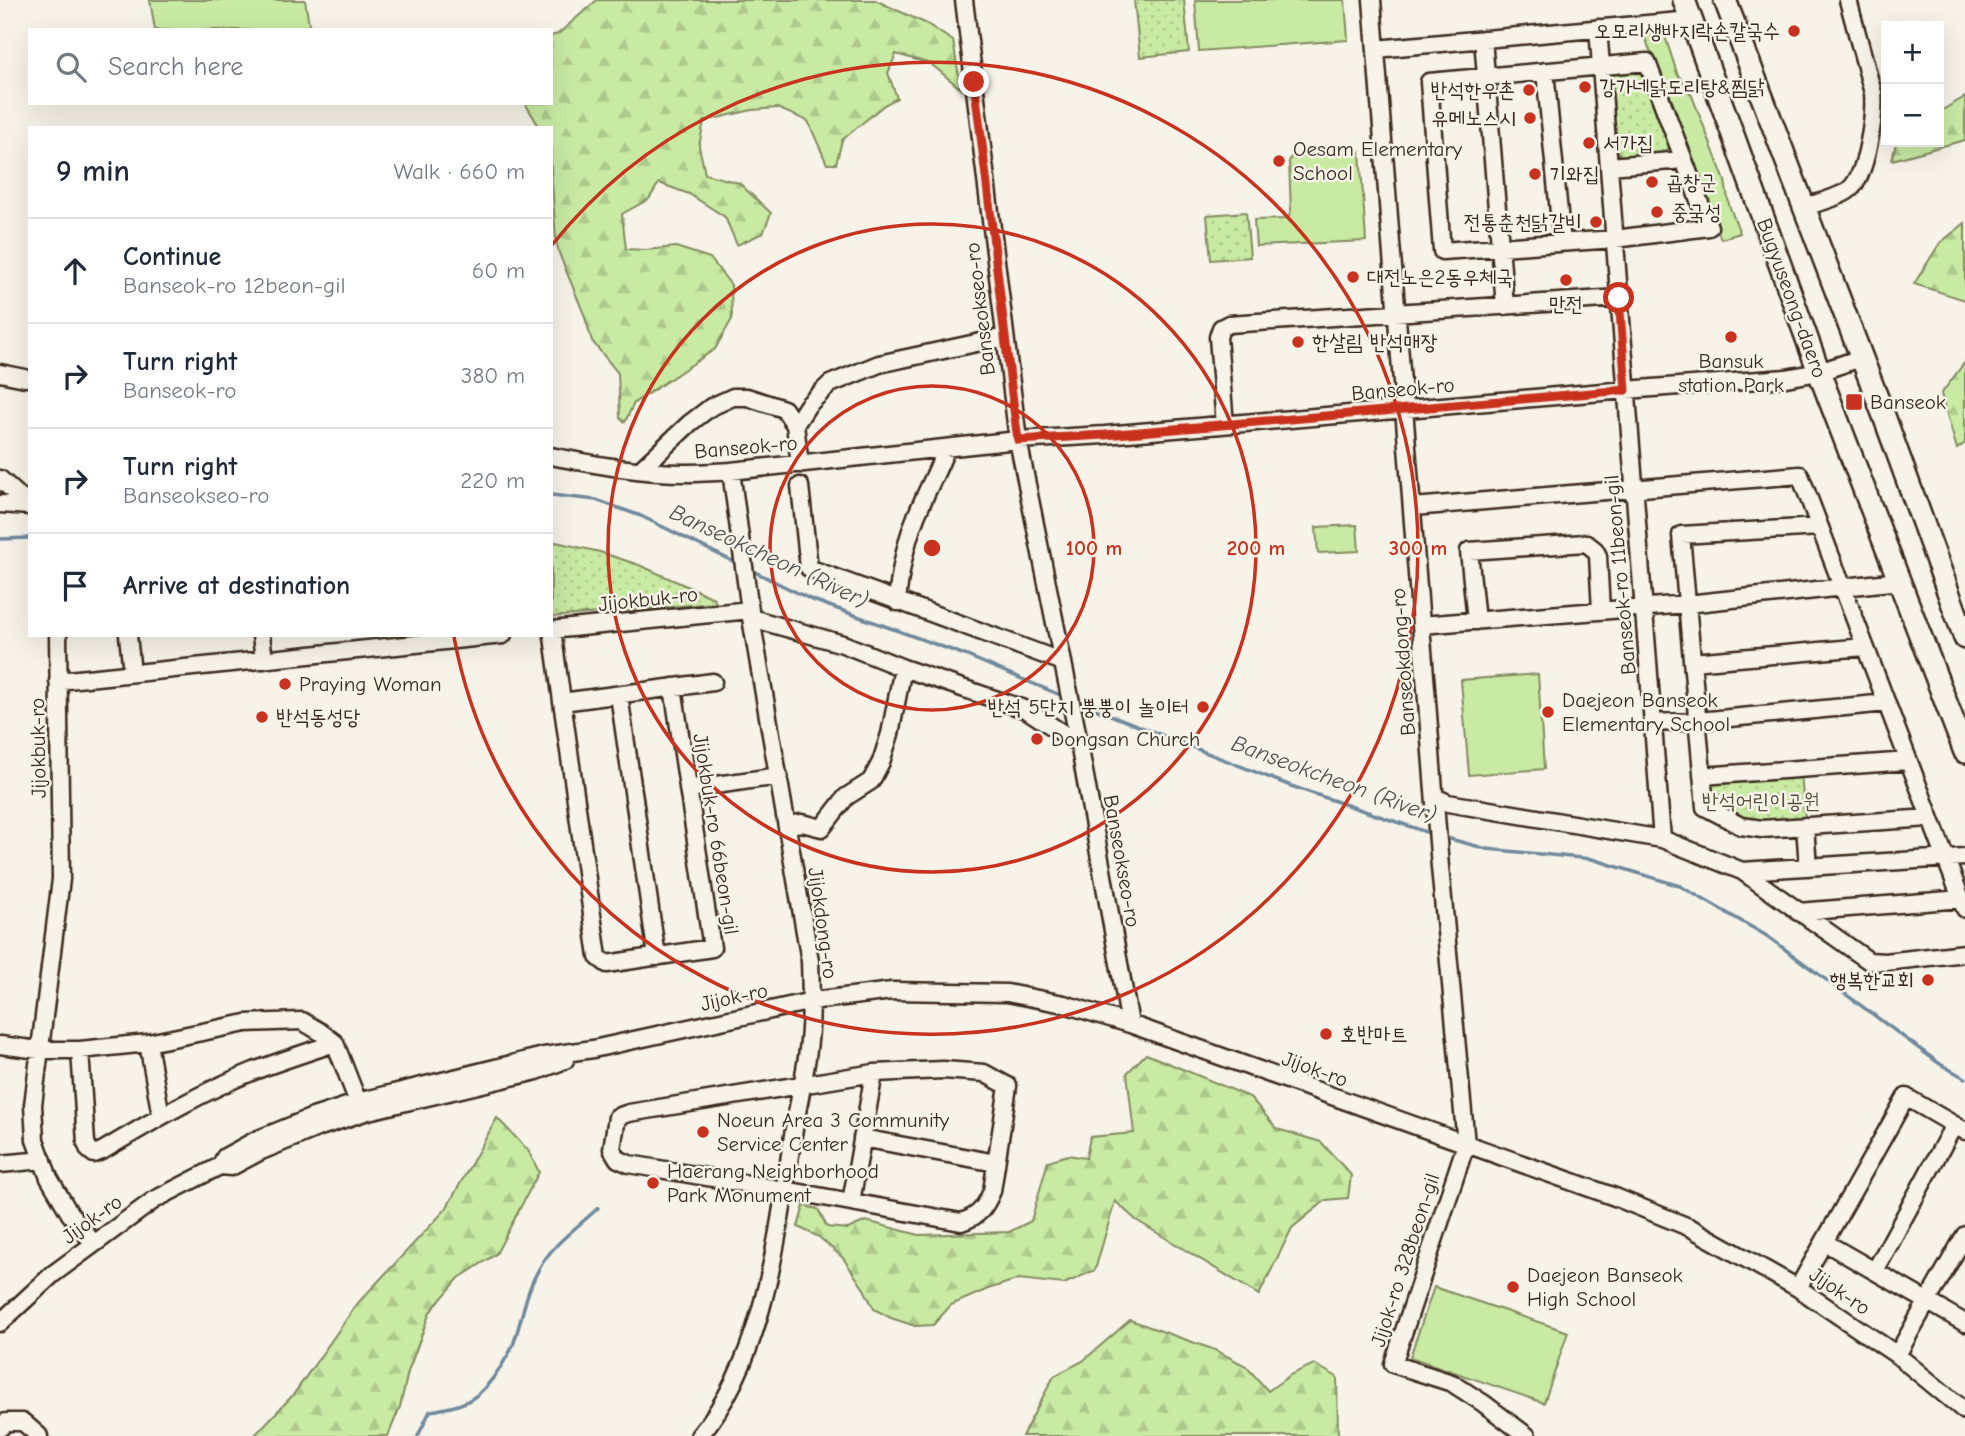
<!DOCTYPE html>
<html lang="en">
<head>
<meta charset="utf-8">
<style>
  body { margin:0; font-family:"Comic Neue","Poor Story",sans-serif; background:#f6f6f7; color:#1f2937 }
  .controls { position:absolute; right:21px; top:21px; display:grid; overflow:hidden; border-radius:0px; box-shadow:0 7px 28px #0002 }
  .controls button { width:63px; height:63px; display:grid; place-items:center; padding:0; border:0; border-bottom:2px solid #e0e1e3; background:#fff; color:#1f2937; font:35px sans-serif }
  .stop { position:absolute; width:21px; height:21px; margin:-16px; border:5px solid #c8321e; border-radius:50%; background:#fff }
  .stop.end { background:#c8321e; border-color:#fff; box-shadow:0 2px 7px #0008 }
  .list { margin:0; padding:0; list-style:none }
  h2 { display:flex; justify-content:space-between; align-items:center; height:91px; margin:0; padding:0 28px; font-size:30px }
  h2 small { font-size:23px; font-weight:400; color:#747a83 }
  .list li { display:grid; grid-template-columns:46px 1fr auto; gap:21px; align-items:center; box-sizing:border-box; height:105px; padding:0 28px; border-top:2px solid #e0e1e3 }
  .list b { display:block; font-size:26px; white-space:nowrap }
  .list p { margin:0; font-size:23px; white-space:nowrap; color:#747a83 }
  .list em { font-size:23px; font-style:normal; color:#747a83 }
  .icon { flex:none; width:38px; height:38px; fill:none; stroke:currentColor; stroke-width:2; stroke-linecap:round; stroke-linejoin:round }
  .map { position:relative; flex:none; width:1965px; height:1436px; overflow:hidden }
  .search { position:absolute; background:#fff; box-shadow:0 7px 28px #0002; left:28px; top:28px; width:525px; height:77px; display:flex; align-items:center; gap:18px; box-sizing:border-box; padding:0 24px; border-radius:0px; color:#747a83; font-size:26px }
  .panel { position:absolute; background:#fff; box-shadow:0 7px 28px #0002; left:28px; top:126px; width:525px; height:511px; border-radius:0px }
  .map>svg:first-child { display:block }
  .grass { fill:#c8eaa3; stroke:#828a60; stroke-width:2 }
  .forest { fill:url(#forest-firs); stroke:#828a60; stroke-width:2 }
  .park { fill:url(#park-dots); stroke:#828a60; stroke-width:2 }
  .lines { fill:none; stroke-linecap:round; stroke-linejoin:round }
  .stream { stroke:#6f899c; stroke-width:3.5 }
  .minor-casing { stroke:#3b2a1e; stroke-width:21 }
  .major-casing { stroke:#3b2a1e; stroke-width:26 }
  .minor { stroke:#f7f3e8; stroke-width:16 }
  .major { stroke:#f7f3e8; stroke-width:21 }
  .route { stroke:#c8321e; stroke-width:9 }
  .ring { fill:none; stroke:#c8321e; stroke-width:3.5 }
  .poi-dot { fill:#c8321e; stroke:#f7f3e8; stroke-width:2.5 }
  .labels { text-anchor:middle; dominant-baseline:central; stroke-width:5; stroke-linejoin:round; paint-order:stroke }
  .poi-label { font-size:21px; fill:#3b2a1e; stroke:#f7f3e8; text-anchor:start }
  .street-label { font-size:21px; fill:#3b2a1e; stroke:#f7f3e8 }
  .park-label { font-size:21px; fill:#575039; stroke:#f7f3e8 }
  .water-label { font-size:23px; font-style:italic; fill:#505252; stroke:#f7f3e8 }
  .centre { fill:#c8321e; stroke:#f7f3e8; stroke-width:3.5 }
  .ring-label { font-size:21px; text-anchor:middle; font-weight:bold; fill:#c8321e; stroke:#f7f3e8; stroke-width:5; stroke-linejoin:round; paint-order:stroke }
</style>
</head>
<body>
<div class="map">
<svg width="1965" height="1436" viewBox="0 0 1965 1436">
  <defs>
    <pattern id="forest-firs" width="22" height="20" patternUnits="userSpaceOnUse" patternTransform="scale(1.75)"><rect width="22" height="20" fill="#c8eaa3"/><path d="M5 1l3.5 6h-7zM16 11l3.5 6h-7z" fill="#adc98c"/></pattern>
    <pattern id="park-dots" width="8" height="8" patternUnits="userSpaceOnUse" patternTransform="scale(1.75)"><rect width="8" height="8" fill="#c8eaa3"/><path d="M2 2h.1M6 6h.1" fill="none" stroke="#adc98c" stroke-width="1.8" stroke-linecap="round"/></pattern>
  </defs>
  <rect width="100%" height="100%" fill="#f7f3e8"/>
  <filter id="ink" filterUnits="userSpaceOnUse"><feTurbulence type="fractalNoise" baseFrequency=".0143" numOctaves="2"/><feDisplacementMap in="SourceGraphic" scale="14" xChannelSelector="R" yChannelSelector="G"/><feConvolveMatrix kernelMatrix="1 2 1 2 8 2 1 2 1" color-interpolation-filters="sRGB"/></filter>
  <g filter="url(#ink)">
    <path class="grass" d="M 150,0 L 305,0 L 310,30 L 155,30 Z
      M 1195,0 L 1345,0 L 1348,40 L 1199,51 Z
      M 1660,30 L 1665,36 L 1677,73 L 1692,96 L 1725,181 L 1729,205 L 1740,233 L 1721,239 L 1643,32 Z
      M 1360,152 L 1366,241 L 1256,246 L 1254,220 L 1285,219 L 1289,216 L 1291,210 L 1289,162 L 1291,157 Z
      M 1357,525 L 1359,551 L 1318,553 L 1316,527 Z
      M 1538,674 L 1544,769 L 1469,775 L 1461,680 Z
      M 1434,1287 L 1568,1332 L 1544,1403 L 1410,1357 Z"/>
    <path class="forest" d="M 597,0 L 875,0 L 927,24 L 953,41 L 961,89 L 931,64 L 896,54 L 888,73 L 897,98 L 884,105 L 842,140 L 836,164 L 827,164 L 808,121 L 777,108 L 752,110 L 704,121 L 699,146 L 705,174 L 739,183 L 771,213 L 763,233 L 737,245 L 725,217 L 689,194 L 659,183 L 649,199 L 622,214 L 626,249 L 645,250 L 676,247 L 710,258 L 731,285 L 732,319 L 715,349 L 634,403 L 625,422 L 620,418 L 618,373 L 592,341 L 584,314 L 560,256 L 556,241 L 551,167 L 551,128 L 540,128 L 525,103 L 551,103 L 551,36 L 558,34 Z
      M 1965,97 L 1965,140 L 1892,160 L 1896,142 L 1939,142 L 1939,112 Z
      M 1965,223 L 1965,300 L 1914,284 L 1940,243 Z
      M 1965,362 L 1965,443 L 1957,449 L 1941,394 Z
      M 1146,1054 L 1250,1097 L 1277,1129 L 1321,1142 L 1351,1175 L 1348,1198 L 1326,1200 L 1292,1228 L 1259,1295 L 1136,1220 L 1115,1201 L 1095,1270 L 1064,1284 L 1019,1279 L 988,1289 L 951,1305 L 933,1325 L 915,1326 L 891,1318 L 874,1309 L 864,1289 L 843,1258 L 819,1237 L 798,1227 L 804,1206 L 818,1209 L 827,1227 L 848,1229 L 866,1221 L 919,1235 L 1009,1232 L 1031,1221 L 1048,1161 L 1068,1155 L 1086,1158 L 1090,1137 L 1134,1133 L 1127,1073 Z
      M 497,1118 L 528,1150 L 539,1172 L 496,1254 L 459,1278 L 430,1312 L 408,1372 L 400,1407 L 388,1436 L 254,1436 L 293,1395 L 358,1303 L 446,1209 Z
      M 1130,1320 L 1215,1350 L 1246,1366 L 1268,1391 L 1290,1375 L 1314,1364 L 1337,1377 L 1338,1436 L 1022,1436 L 1054,1376 L 1083,1361 Z"/>
    <path class="park" d="M 1134,0 L 1184,0 L 1189,52 L 1140,57 Z
      M 1639,68 L 1646,74 L 1671,146 L 1664,154 L 1622,156 L 1615,150 L 1608,77 L 1614,71 Z
      M 1246,212 L 1250,257 L 1211,260 L 1207,215 Z
      M 551,541 L 600,552 L 639,565 L 714,598 L 716,603 L 551,617 Z
      M 1801,774 L 1805,819 L 1757,824 L 1710,803 L 1708,787 L 1711,782 Z"/>
    <g class="lines">
      <path class="stream" d="M 551,495 L 596,500 L 641,516 L 738,564
        M 0,539 L 30,538
        M 751,570 L 810,599 L 965,655 L 1065,697
        M 1075,701 L 1291,786 L 1432,834
        M 1443,837 L 1487,849 L 1592,859 L 1680,886 L 1767,936 L 1940,1064 L 1965,1078
        M 418,1436 L 430,1411 C 466,1406 480,1399 500,1368 C 504,1361 510,1353 513,1345 C 522,1320 525,1293 539,1269 C 552,1244 578,1227 598,1208"/>
      <defs>
        <path id="minor" d="M 964,0 L 1018,440 L 1076,727 L 1130,1024
          M 1372,0 L 1440,867 L 1466,1144 L 1393,1364 L 1452,1383 L 1483,1403 L 1527,1436
          M 1598,28 L 1662,839
          M 1483,39 L 1505,306
          M 1376,49 L 1691,20
          M 1647,62 L 1709,227 L 1615,239 L 1442,251 L 1429,82 Z
          M 1545,71 L 1562,243
          M 1609,166 L 1684,160
          M 1804,207 C 1817,203 1841,197 1850,189 C 1867,174 1875,115 1873,93 L 1848,0
          M 0,373 L 25,378
          M 795,425 L 808,405 L 830,384 L 879,364 L 1004,337
          M 1225,425 L 1218,337 L 1221,328 L 1229,324 L 1619,298
          M 551,456 C 596,465 641,473 687,473 C 701,473 716,472 731,471 L 1018,440 L 1105,435 L 1626,390 L 1786,378 L 1819,372 L 1861,358
          M 640,470 L 690,423 L 711,407 L 733,397 L 747,397 L 784,409 L 795,425 L 800,464
          M 0,479 L 29,505
          M 800,486 L 809,568 L 1063,662
          M 0,504 L 30,506
          M 1413,507 L 1800,475 L 1965,909
          M 1820,527 L 1681,535 L 1705,807 L 1741,826 L 1762,829 L 1930,818
          M 897,602 C 900,569 907,535 921,505 C 929,486 939,468 946,449
          M 751,618 L 843,644 L 903,668 L 1027,710 L 1079,744
          M 1476,621 L 1469,551 L 1586,543 L 1595,550 L 1598,556 L 1601,611
          M 1421,625 L 1687,604 L 1899,581
          M 551,630 L 750,610
          M 552,630 L 598,957 L 607,964 L 712,948 L 673,687
          M 58,635 L 61,879 L 33,1105 L 35,1140 L 49,1178 L 70,1214 L 94,1244
          M 128,635 L 132,673
          M 261,635 L 264,660
          M 1692,662 L 1865,647
          M 58,681 L 503,635
          M 619,695 L 657,957
          M 562,702 L 713,682
          M 1653,723 L 1698,721 L 1887,703
          M 1702,776 L 1909,761
          M 688,789 L 779,776
          M 1435,797 L 1448,803 L 1662,839 L 1742,871 L 1965,857
          M 787,825 L 802,823 L 822,828 L 846,797 L 871,781 L 881,762 L 890,734 L 903,668
          M 1805,826 L 1808,867
          M 1742,871 L 1869,961 L 1885,962 L 1965,953
          M 1798,912 L 1962,899
          M 148,1043 L 161,1116
          M 0,1045 L 39,1050 L 80,1050 L 148,1043 L 246,1023 L 302,1021 L 319,1031 L 335,1043 L 358,1102
          M 80,1050 L 86,1143 L 89,1150 L 94,1154 L 102,1151 C 151,1122 201,1092 254,1071 C 280,1061 308,1052 335,1043
          M 943,1070 L 984,1073 L 1008,1086 L 992,1191 C 985,1208 978,1217 961,1222 L 785,1190 L 629,1164 L 618,1159 L 612,1149 L 617,1117 L 629,1113 L 874,1073 Z
          M 862,1138 L 996,1163
          M 0,1164 L 43,1160
          M 220,1166 L 225,1157 L 256,1140 L 313,1117 L 365,1100 L 544,1056 L 593,1049 L 812,1001 L 892,991 L 1007,993 L 1064,1004 L 1130,1024 L 1615,1197 L 1691,1228 L 1798,1288 L 1897,1355 L 1965,1411
          M 851,1202 L 874,1073
          M 1824,1242 L 1965,1323
          M 1875,1271 L 1954,1125
          M 1798,1288 L 1906,1097 L 1965,1131
          M 0,1323 L 53,1274 L 154,1200 L 220,1166 L 231,1167 L 261,1151 L 317,1128 L 368,1111 L 537,1071 L 565,1060
          M 1897,1355 L 1965,1235
          M 0,1428 L 6,1422 L 23,1422 L 39,1436
          M 699,1436 C 765,1359 778,1232 793,1135 C 798,1104 806,1072 809,1041 C 812,1014 811,988 810,961 L 751,618 L 731,471"/>
        <path id="major" d="M 1684,0 L 1819,372 L 1965,752
          M 1725,0 L 1884,416 L 1965,638"/>
      </defs>
      <use href="#minor" class="minor-casing"/>
      <use href="#major" class="major-casing"/>
      <use href="#minor" class="minor"/>
      <use href="#major" class="major"/>
    </g>
  </g>
  <g class="lines" filter="url(#ink)">
    <path class="route" d="M 974,82 C 990,201 1002,321 1018,440 L 1105,435 L 1626,390 L 1619,298"/>
  </g>
  <g class="ring">
    <circle cx="932" cy="548" r="162"/>
    <circle cx="932" cy="548" r="324"/>
    <path d="M552 245A486 486 0 1 1 454 637"/>
  </g>
  <g class="poi-dot">
    <circle cx="1794" cy="31" r="7"/>
    <circle cx="1585" cy="87" r="7"/>
    <circle cx="1529" cy="90" r="7"/>
    <circle cx="1530" cy="118" r="7"/>
    <circle cx="1589" cy="143" r="7"/>
    <circle cx="1279" cy="161" r="7"/>
    <circle cx="1535" cy="174" r="7"/>
    <circle cx="1652" cy="182" r="7"/>
    <circle cx="1657" cy="212" r="7"/>
    <circle cx="1596" cy="222" r="7"/>
    <circle cx="1353" cy="277" r="7"/>
    <circle cx="1566" cy="280" r="7"/>
    <circle cx="1731" cy="337" r="7"/>
    <circle cx="1298" cy="342" r="7"/>
    <rect x="1845" y="393" width="18" height="18" rx="3.5"/>
    <circle cx="285" cy="684" r="7"/>
    <circle cx="1203" cy="707" r="7"/>
    <circle cx="1548" cy="712" r="7"/>
    <circle cx="262" cy="717" r="7"/>
    <circle cx="1037" cy="739" r="7"/>
    <circle cx="1928" cy="980" r="7"/>
    <circle cx="1326" cy="1034" r="7"/>
    <circle cx="703" cy="1132" r="7"/>
    <circle cx="653" cy="1183" r="7"/>
    <circle cx="1513" cy="1287" r="7"/>
  </g>
  <g class="labels">
    <g class="poi-label">
      <text x="1780" y="31" text-anchor="end">오모리생바지락손칼국수</text>
      <text x="1599" y="87">강가네닭도리탕&amp;찜닭</text>
      <text x="1515" y="90" text-anchor="end">반석한우촌</text>
      <text x="1516" y="118" text-anchor="end">유메노스시</text>
      <text x="1603" y="143">서가집</text>
      <text x="1293" y="149">Oesam Elementary<tspan x="1293" dy="24">School</tspan></text>
      <text x="1549" y="174">기와집</text>
      <text x="1666" y="182">곱창군</text>
      <text x="1671" y="212">중국성</text>
      <text x="1582" y="222" text-anchor="end">전통춘천닭갈비</text>
      <text x="1367" y="277">대전노은2동우체국</text>
      <text x="1566" y="304" text-anchor="middle">만전</text>
      <text x="1312" y="342">한살림 반석매장</text>
      <text x="1731" y="361" text-anchor="middle">Bansuk<tspan x="1731" dy="24">station Park</tspan></text>
      <text x="1870" y="402">Banseok</text>
      <text x="299" y="684">Praying Woman</text>
      <text x="1562" y="700">Daejeon Banseok<tspan x="1562" dy="24">Elementary School</tspan></text>
      <text x="1189" y="707" text-anchor="end">반석 5단지 뿡뿡이 놀이터</text>
      <text x="276" y="717">반석동성당</text>
      <text x="1051" y="739">Dongsan Church</text>
      <text x="1914" y="980" text-anchor="end">행복한교회</text>
      <text x="1340" y="1034">호반마트</text>
      <text x="717" y="1120">Noeun Area 3 Community<tspan x="717" dy="24">Service Center</tspan></text>
      <text x="667" y="1171">Haerang Neighborhood<tspan x="667" dy="24">Park Monument</tspan></text>
      <text x="1527" y="1275">Daejeon Banseok<tspan x="1527" dy="24">High School</tspan></text>
    </g>
    <g class="street-label">
      <text transform="translate(1792 298) rotate(70)">Bugyuseong-daero</text>
      <text transform="translate(980 309) rotate(-97)">Banseokseo-ro</text>
      <text transform="translate(1403 389) rotate(-5)">Banseok-ro</text>
      <text transform="translate(746 447) rotate(-5)">Banseok-ro</text>
      <text transform="translate(1620 575) rotate(-95)">Banseok-ro 11beon-gil</text>
      <text transform="translate(648 599) rotate(-6)">Jijokbuk-ro</text>
      <text transform="translate(1403 662) rotate(-94)">Banseokdong-ro</text>
      <text transform="translate(38 748) rotate(-91)">Jijokbuk-ro</text>
      <text transform="translate(716 834) rotate(81)">Jijokbuk-ro 66beon-gil</text>
      <text transform="translate(1122 861) rotate(80)">Banseokseo-ro</text>
      <text transform="translate(823 923) rotate(82)">Jijokdong-ro</text>
      <text transform="translate(734 997) rotate(-12)">Jijok-ro</text>
      <text transform="translate(1315 1069) rotate(20)">Jijok-ro</text>
      <text transform="translate(92 1219) rotate(-36)">Jijok-ro</text>
      <text transform="translate(1405 1260) rotate(-72)">Jijok-ro 328beon-gil</text>
      <text transform="translate(1840 1291) rotate(34)">Jijok-ro</text>
    </g>
    <g class="park-label">
      <text x="1761" y="801">반석어린이공원</text>
    </g>
    <g class="water-label">
      <text transform="translate(769 556) rotate(25)">Banseokcheon (River)</text>
      <text transform="translate(1334 779) rotate(20)">Banseokcheon (River)</text>
    </g>
  </g>
  <circle cx="932" cy="548" r="10" class="centre"/>
  <g class="ring-label">
    <text x="1094" y="555">100 m</text>
    <text x="1256" y="555">200 m</text>
    <text x="1418" y="555">300 m</text>
  </g>
</svg>
<div class="controls">
<button>+</button>
<button>−</button>
</div>
<div class="stop" style="left:1619px;top:298px"></div>
<div class="stop end" style="left:974px;top:82px"></div>
<div class="search"><svg class="icon" aria-label="search" viewBox="0 0 24 24"><circle cx="10" cy="10" r="6"/><path d="M15 15l6 6"/></svg>Search here</div>
<section class="panel">
<h2>9 min<small>Walk · 660 m</small></h2>
<ul class="list">
<li><svg class="icon" aria-label="ahead" viewBox="0 0 24 24"><path d="M12 20V5M6 11l6-6 6 6"/></svg><div><b>Continue</b><p>Banseok-ro 12beon-gil</p></div><em>60 m</em></li>
<li><svg class="icon" aria-label="right" viewBox="0 0 24 24"><path d="M7 20v-9h11M14 6l5 5-5 5"/></svg><div><b>Turn right</b><p>Banseok-ro</p></div><em>380 m</em></li>
<li><svg class="icon" aria-label="right" viewBox="0 0 24 24"><path d="M7 20v-9h11M14 6l5 5-5 5"/></svg><div><b>Turn right</b><p>Banseokseo-ro</p></div><em>220 m</em></li>
<li><svg class="icon" aria-label="arrive" viewBox="0 0 24 24"><path d="M6 21V4h12l-3 4 3 4H6"/></svg><div><b>Arrive at destination</b></div></li>
</ul>
</section>
</div>
</body>
</html>
